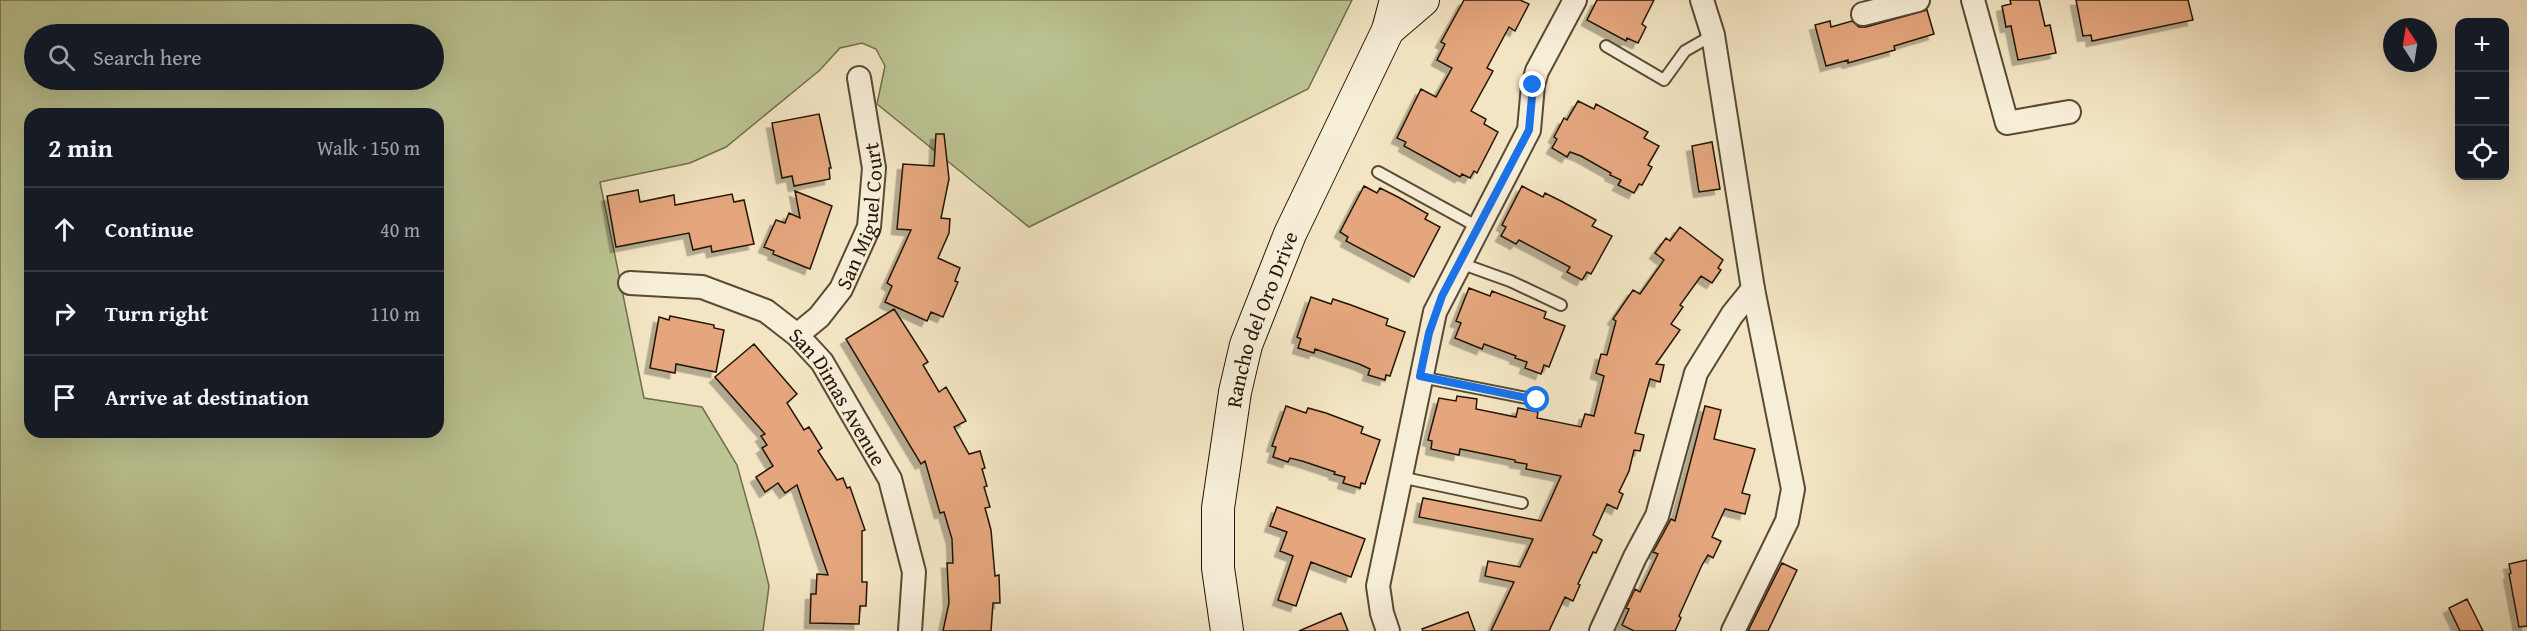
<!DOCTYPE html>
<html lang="en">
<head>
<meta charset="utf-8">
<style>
  body { margin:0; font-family:"Gentium Book Plus",serif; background:#20242c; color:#f1f3f6 }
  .controls { position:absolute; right:18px; top:18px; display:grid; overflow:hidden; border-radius:12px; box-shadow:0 6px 24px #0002 }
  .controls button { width:54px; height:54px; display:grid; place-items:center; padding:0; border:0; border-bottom:2px solid #363941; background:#171b24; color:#f1f3f6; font:30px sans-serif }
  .compass { position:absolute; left:2383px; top:18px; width:54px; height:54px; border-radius:50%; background:#171b24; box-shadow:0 6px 24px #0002; rotate:348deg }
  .stop { position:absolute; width:18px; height:18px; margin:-14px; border:4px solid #1a73e8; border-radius:50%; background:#fff }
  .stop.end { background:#1a73e8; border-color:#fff; box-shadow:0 2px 6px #0008 }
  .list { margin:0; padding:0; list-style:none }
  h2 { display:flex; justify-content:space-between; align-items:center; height:78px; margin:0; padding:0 24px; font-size:26px }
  h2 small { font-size:20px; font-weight:400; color:#9ea1a6 }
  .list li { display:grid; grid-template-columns:39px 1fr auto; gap:18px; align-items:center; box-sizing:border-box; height:84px; padding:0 24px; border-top:2px solid #363941 }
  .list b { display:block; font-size:22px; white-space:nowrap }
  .list em { font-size:20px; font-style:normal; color:#9ea1a6 }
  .icon { flex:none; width:33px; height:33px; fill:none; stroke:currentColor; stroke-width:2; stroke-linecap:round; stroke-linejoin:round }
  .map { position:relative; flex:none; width:2527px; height:631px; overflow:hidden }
  .search { position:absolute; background:#171b24; box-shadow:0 6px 24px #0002; left:24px; top:24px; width:420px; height:66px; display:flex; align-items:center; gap:15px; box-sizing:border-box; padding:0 21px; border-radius:33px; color:#9ea1a6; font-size:22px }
  .panel { position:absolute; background:#171b24; box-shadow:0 6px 24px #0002; left:24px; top:108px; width:420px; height:330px; border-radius:18px }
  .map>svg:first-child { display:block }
  .green { fill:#bcc493; stroke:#706e4c; stroke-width:1.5; fill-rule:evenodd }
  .building { fill:#e5a67e; stroke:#241705; stroke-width:1.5; filter:url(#shadow) }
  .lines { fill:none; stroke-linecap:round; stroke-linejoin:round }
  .service-casing { stroke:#584a34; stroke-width:14 }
  .minor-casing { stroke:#584a34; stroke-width:26 }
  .secondary-casing { stroke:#241705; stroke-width:34 }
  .service { stroke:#f7eed8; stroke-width:10 }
  .minor { stroke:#f7eed8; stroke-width:22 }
  .secondary { stroke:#f7eed8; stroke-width:32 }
  .route { stroke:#1a73e8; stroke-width:8 }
  .labels { text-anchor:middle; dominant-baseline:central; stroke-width:4.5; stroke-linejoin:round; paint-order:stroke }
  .street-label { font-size:21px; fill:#241705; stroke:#f7eed8 }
</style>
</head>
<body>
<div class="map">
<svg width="2527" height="631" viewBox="0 0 2527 631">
  <defs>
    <filter id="shadow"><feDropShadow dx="-5.5" dy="5.5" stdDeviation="0" flood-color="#0004"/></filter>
  </defs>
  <rect width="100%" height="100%" fill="#f3e5c3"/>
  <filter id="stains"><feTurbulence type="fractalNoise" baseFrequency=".00333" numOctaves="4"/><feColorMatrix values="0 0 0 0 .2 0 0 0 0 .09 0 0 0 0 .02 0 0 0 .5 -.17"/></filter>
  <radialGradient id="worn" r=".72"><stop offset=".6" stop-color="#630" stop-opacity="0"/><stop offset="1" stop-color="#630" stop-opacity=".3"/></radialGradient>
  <path class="green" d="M 0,0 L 1352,0 L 1308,89 L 1029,227 L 877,104 L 885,66 L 876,49 L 862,43 L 840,48 L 820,70 L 726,147 L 690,163 L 600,182 L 644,398 L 702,407 L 737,465 L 758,541 L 769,586 L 763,631 L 0,631 ZM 34,34 L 434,34 L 434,80 L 34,80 ZM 30,114 L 438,114 L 438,432 L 30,432 Z"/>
  <path class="building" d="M 1464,0 L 1520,0 L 1529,4 L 1515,31 L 1509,27 L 1487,68 L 1493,71 L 1471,111 L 1486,119 L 1484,124 L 1498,132 L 1477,173 L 1474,171 L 1470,178 L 1462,174 L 1460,177 L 1444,168 L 1404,146 L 1406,142 L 1397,138 L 1421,89 L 1436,97 L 1452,68 L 1437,60 L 1445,44 L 1441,42 Z
    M 1597,0 L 1654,0 L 1642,24 L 1646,27 L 1638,43 L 1627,38 L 1626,41 L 1587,20 Z
    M 2010,0 L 2039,0 L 2045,26 L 2050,25 L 2056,53 L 2018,60 L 2011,26 L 2006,27 L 2002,6 L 2011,4 Z
    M 2076,0 L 2188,0 L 2193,20 L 2092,41 L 2091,35 L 2083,36 Z
    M 1927,10 L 1934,34 L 1894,46 L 1895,50 L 1848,63 L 1848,60 L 1826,66 L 1815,25 L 1830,21 L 1831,27 L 1852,21 L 1859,27 L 1866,27 Z
    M 1578,101 L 1594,109 L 1596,104 L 1648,132 L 1644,138 L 1659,146 L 1648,165 L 1652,167 L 1642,185 L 1639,184 L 1634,193 L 1618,185 L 1621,180 L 1610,175 L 1611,173 L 1581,156 L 1570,152 L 1567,157 L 1552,148 L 1557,139 L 1554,137 L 1564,118 L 1567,120 Z
    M 819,114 L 831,168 L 829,168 L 830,179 L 794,186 L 792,176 L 782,178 L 772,123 Z
    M 936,134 L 944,134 L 949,179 L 941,218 L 950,219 L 949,233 L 938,258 L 960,268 L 955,281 L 958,282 L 943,317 L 931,312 L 927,321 L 885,302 L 892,286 L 887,283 L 911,230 L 897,229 L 903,164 L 934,166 Z
    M 1712,142 L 1720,189 L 1699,192 L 1692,146 Z
    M 1364,186 L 1377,193 L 1380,188 L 1398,197 L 1428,214 L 1425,219 L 1440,227 L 1414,277 L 1346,241 L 1348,237 L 1340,232 Z
    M 1522,186 L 1543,197 L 1545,193 L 1561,201 L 1596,220 L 1592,226 L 1612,236 L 1591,274 L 1587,272 L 1582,280 L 1567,272 L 1570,267 L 1519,240 L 1516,244 L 1501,236 L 1506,227 L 1502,225 Z
    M 638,190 L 640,202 L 674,195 L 675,205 L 732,194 L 734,202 L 744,200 L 754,244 L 712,252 L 711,246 L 693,250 L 689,233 L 616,247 L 607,196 Z
    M 795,191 L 832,206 L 810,269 L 773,254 L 774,251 L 764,247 L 776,220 L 785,223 L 789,213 L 800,218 Z
    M 1680,227 L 1723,260 L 1718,268 L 1721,270 L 1712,283 L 1701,276 L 1680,305 L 1683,307 L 1671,324 L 1680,330 L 1656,364 L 1664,365 L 1660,382 L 1650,379 L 1635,433 L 1644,435 L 1640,451 L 1634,450 L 1629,471 L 1619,492 L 1623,494 L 1617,509 L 1607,504 L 1593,535 L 1602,540 L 1596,553 L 1593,552 L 1578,584 L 1580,585 L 1573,601 L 1565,597 L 1549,631 L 1491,631 L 1514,582 L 1485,576 L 1488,561 L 1520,567 L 1533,539 L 1419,517 L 1423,498 L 1541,521 L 1561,476 L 1526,469 L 1527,464 L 1515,462 L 1515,460 L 1460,449 L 1459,455 L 1431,449 L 1432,441 L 1428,440 L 1439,398 L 1456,401 L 1457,396 L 1477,399 L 1476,409 L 1516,417 L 1518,408 L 1538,412 L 1537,418 L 1581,427 L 1585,414 L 1594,416 L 1604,376 L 1596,373 L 1601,354 L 1607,355 L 1616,321 L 1613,319 L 1633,290 L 1640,294 L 1664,260 L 1655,253 L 1666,238 L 1670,241 Z
    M 1469,288 L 1490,296 L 1492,291 L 1546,312 L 1544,318 L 1565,326 L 1549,367 L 1544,365 L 1541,374 L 1525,368 L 1527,362 L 1515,358 L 1516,356 L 1484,344 L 1482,349 L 1455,338 L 1461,323 L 1456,321 Z
    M 1311,297 L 1331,304 L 1333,299 L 1351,305 L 1388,319 L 1386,325 L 1405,332 L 1390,376 L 1386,375 L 1385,380 L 1368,375 L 1370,369 L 1359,364 L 1315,349 L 1314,353 L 1298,348 L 1301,339 L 1297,337 Z
    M 894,309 L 928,362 L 923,365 L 939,392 L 946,387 L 966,421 L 954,427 L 969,454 L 980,451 L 985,468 L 982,469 L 987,486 L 984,487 L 990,507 L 985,508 L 991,530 L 995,576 L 999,575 L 1000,603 L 993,603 L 991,631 L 943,631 L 949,603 L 947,563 L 953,563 L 952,539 L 944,512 L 940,513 L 925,461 L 921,464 L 846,339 Z
    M 670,316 L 714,325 L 714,328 L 724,330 L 716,372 L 676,364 L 675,373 L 650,368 L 659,317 L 669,320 Z
    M 754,344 L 797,394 L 787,403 L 804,430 L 809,427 L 822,448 L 818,451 L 837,480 L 843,478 L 847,488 L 850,487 L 865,530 L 862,531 L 862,582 L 867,582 L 866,606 L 860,606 L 859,624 L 810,623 L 811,594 L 816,594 L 817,574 L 828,575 L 797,485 L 785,493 L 778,483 L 765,492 L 756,477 L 773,466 L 762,448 L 767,445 L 761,436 L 765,434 L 715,377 Z
    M 1286,406 L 1306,413 L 1308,408 L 1326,413 L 1363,427 L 1361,433 L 1380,440 L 1365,484 L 1361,483 L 1360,488 L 1343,483 L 1345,477 L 1334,474 L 1335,472 L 1302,461 L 1290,458 L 1288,462 L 1273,457 L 1276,447 L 1272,446 Z
    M 1705,406 L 1721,410 L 1714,439 L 1755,449 L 1742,493 L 1750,495 L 1745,514 L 1725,509 L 1712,537 L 1721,541 L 1713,558 L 1708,555 L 1702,565 L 1679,616 L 1681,618 L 1675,631 L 1634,631 L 1622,625 L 1629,609 L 1626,608 L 1635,589 L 1640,592 L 1658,554 L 1653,552 L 1663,534 L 1671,519 L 1675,521 Z
    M 1277,507 L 1365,539 L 1351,577 L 1311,562 L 1296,606 L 1278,600 L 1293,556 L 1280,551 L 1287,532 L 1270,526 Z
    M 2527,560 L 2527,626 L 2519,627 L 2509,574 L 2511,573 L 2509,564 Z
    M 1782,563 L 1797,570 L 1768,631 L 1748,631 Z
    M 2467,599 L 2483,631 L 2460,631 L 2449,608 Z
    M 1468,612 L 1475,631 L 1423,631 L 1422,629 Z
    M 1341,613 L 1348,631 L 1299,631 Z"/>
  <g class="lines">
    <defs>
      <path id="service" d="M 1606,46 L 1664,80 L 1685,51 L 1713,35
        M 1378,172 L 1478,227
        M 1460,263 L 1510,281 L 1561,305
        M 1421,377 L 1537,400
        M 1400,477 L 1522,503"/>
      <g id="minor">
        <path d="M 1973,0 L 2007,123 L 2069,112"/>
        <path d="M 1863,14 L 1918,0"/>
        <path id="s1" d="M 630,283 L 702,287 L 766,311 L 797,335 L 822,362 L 890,479 L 914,572 L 910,631"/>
        <path id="s2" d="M 797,335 L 819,317 L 841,289 L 869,227 L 874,168 L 859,78"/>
        <path d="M 1388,631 L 1382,613 L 1378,586 L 1435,312 L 1529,130 L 1533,85 L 1537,71 L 1575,0"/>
        <path d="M 1601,631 L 1635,557 L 1657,516 L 1696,373 L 1732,315 L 1753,289 L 1713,35 L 1702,0"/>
        <path d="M 1733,631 L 1787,521 L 1793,489 L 1753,289"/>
      </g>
      <g id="secondary">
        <path d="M 1388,30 L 1423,0"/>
        <path id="s3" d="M 1227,631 L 1218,568 L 1218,508 L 1235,392 L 1246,345 L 1290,234 L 1388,30 L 1396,0"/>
      </g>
    </defs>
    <use href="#service" class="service-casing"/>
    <use href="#minor" class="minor-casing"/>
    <use href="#secondary" class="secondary-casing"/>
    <use href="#service" class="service"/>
    <use href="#minor" class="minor"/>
    <use href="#secondary" class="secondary"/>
  </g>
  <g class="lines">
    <path class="route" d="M 1533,85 L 1529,130 L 1442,296 L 1429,333 L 1420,376 L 1537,400"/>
  </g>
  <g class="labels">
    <g class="street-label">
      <text stroke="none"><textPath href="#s2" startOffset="141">San Miguel Court</textPath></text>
      <text stroke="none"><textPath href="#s3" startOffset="318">Rancho del Oro Drive</textPath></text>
      <text stroke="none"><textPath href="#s1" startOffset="254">San Dimas Avenue</textPath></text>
    </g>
  </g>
  <rect width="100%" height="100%" filter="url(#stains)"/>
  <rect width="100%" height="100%" fill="url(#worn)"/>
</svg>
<div class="controls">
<button>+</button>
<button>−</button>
<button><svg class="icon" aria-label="locate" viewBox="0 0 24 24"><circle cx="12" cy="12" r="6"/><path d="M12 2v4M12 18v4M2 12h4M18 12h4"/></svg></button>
</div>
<svg class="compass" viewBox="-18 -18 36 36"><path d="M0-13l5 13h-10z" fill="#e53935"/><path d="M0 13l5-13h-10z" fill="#9ea1a6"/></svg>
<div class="stop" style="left:1537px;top:400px"></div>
<div class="stop end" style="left:1533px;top:85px"></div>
<div class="search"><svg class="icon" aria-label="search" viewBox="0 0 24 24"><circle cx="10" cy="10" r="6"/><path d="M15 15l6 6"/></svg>Search here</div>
<section class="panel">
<h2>2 min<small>Walk · 150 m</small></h2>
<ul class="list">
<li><svg class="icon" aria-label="ahead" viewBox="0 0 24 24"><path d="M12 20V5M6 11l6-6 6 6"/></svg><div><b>Continue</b></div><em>40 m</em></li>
<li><svg class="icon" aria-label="right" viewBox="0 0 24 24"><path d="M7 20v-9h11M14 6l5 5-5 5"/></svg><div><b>Turn right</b></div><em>110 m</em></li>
<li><svg class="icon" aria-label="arrive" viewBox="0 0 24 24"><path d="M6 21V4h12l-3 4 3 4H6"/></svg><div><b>Arrive at destination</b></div></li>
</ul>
</section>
</div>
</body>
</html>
